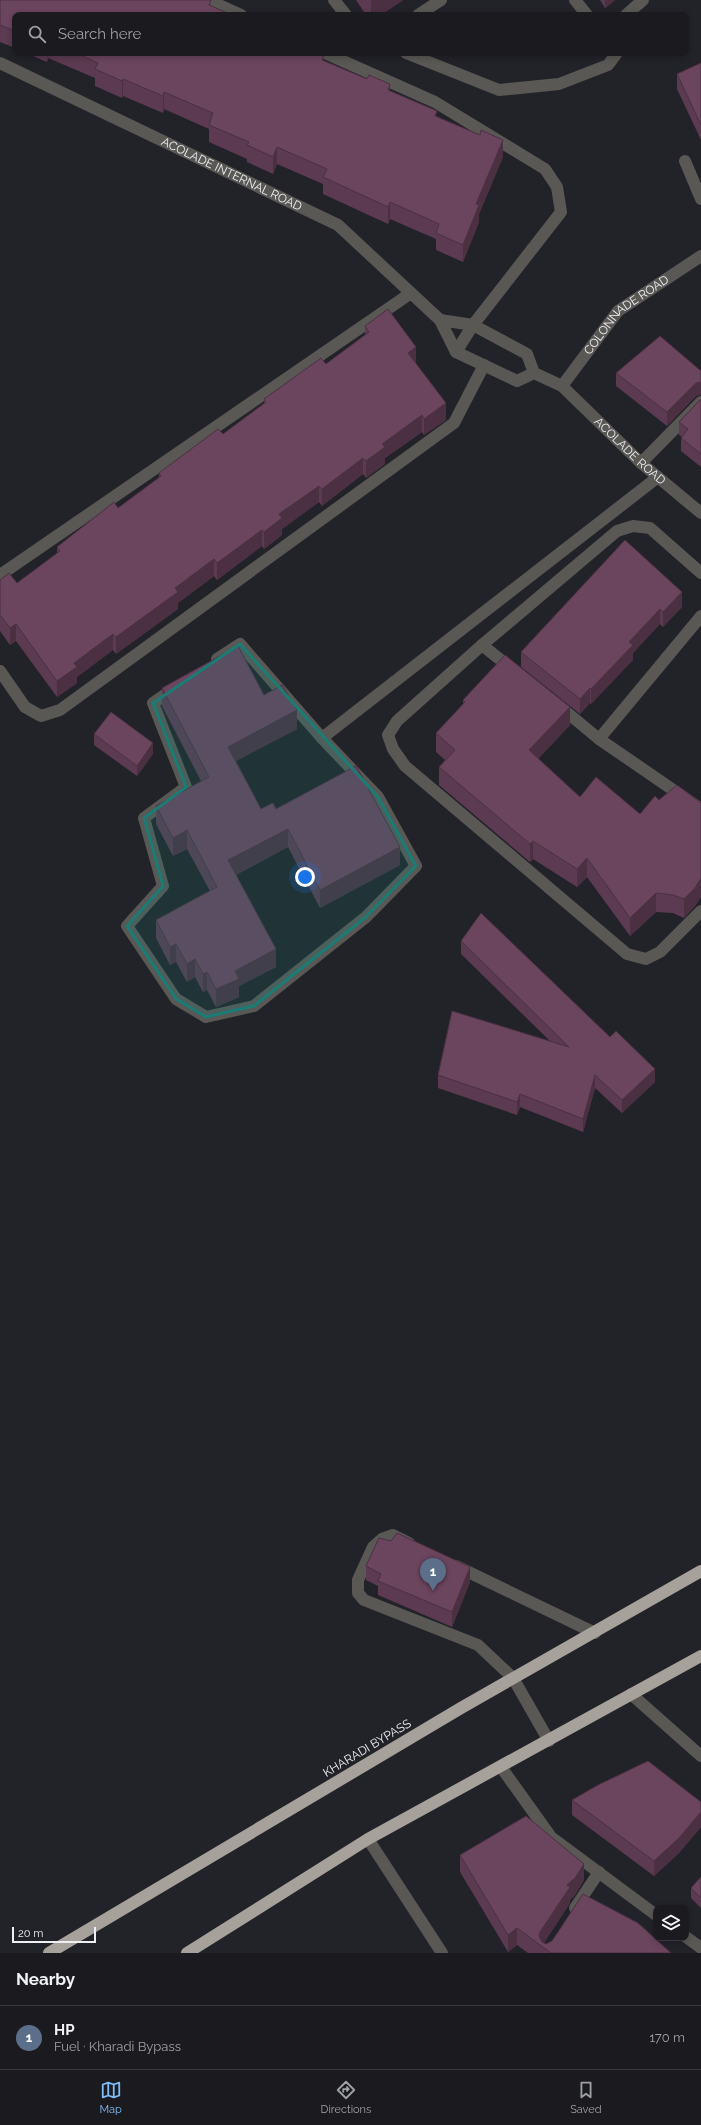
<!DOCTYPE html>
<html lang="en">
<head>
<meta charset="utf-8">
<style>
  body { margin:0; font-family:Raleway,sans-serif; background:#232328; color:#f1f3f6 }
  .controls { position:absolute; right:12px; bottom:12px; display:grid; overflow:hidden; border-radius:8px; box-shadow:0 2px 6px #0003 }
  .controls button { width:36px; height:36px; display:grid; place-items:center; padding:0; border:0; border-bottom:1px solid #38383d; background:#1a1a1f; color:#f1f3f6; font:20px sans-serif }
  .scale { position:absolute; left:12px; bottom:10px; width:84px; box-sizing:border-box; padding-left:4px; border:2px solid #eeeff3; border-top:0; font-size:11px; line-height:14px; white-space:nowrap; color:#eeeff3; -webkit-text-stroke:3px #222229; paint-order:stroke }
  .you { position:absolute; left:305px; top:877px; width:14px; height:14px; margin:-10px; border:3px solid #fff; border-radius:50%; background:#1a73e8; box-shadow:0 0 0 6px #1a73e833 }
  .badge { display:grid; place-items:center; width:26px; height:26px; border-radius:50%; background:#7fbdf9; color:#fff; font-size:13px; font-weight:700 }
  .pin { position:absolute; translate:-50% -33px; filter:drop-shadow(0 1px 2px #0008) }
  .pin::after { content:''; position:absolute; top:21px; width:14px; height:12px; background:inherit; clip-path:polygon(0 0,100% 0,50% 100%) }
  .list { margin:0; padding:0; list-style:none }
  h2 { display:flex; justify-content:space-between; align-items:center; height:52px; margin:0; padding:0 16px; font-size:17px }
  h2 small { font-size:13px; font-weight:400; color:#9fa1a4 }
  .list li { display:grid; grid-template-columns:26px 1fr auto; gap:12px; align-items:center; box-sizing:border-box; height:64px; padding:0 16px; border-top:1px solid #38383d }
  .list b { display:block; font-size:15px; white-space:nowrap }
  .list p { margin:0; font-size:13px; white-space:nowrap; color:#9fa1a4 }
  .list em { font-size:13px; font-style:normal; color:#9fa1a4 }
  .icon { flex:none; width:22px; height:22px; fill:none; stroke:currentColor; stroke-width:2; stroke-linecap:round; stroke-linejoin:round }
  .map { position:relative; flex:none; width:701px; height:1953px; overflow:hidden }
  .search { position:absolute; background:#1a1a1f; box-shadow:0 2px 6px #0003; left:12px; right:12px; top:12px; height:44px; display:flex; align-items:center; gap:10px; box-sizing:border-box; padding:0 14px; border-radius:8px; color:#9fa1a4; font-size:15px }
  .sheet { height:116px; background:#1a1a1f }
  nav { display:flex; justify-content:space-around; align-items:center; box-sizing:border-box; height:56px; border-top:1px solid #38383d; background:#1a1a1f; font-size:11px; color:#9fa1a4 }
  nav a { display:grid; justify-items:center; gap:2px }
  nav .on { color:#7fbdf9 }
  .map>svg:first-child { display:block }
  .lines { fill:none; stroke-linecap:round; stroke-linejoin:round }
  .minor { stroke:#5a5855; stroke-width:12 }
  .highway { stroke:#a6a19a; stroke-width:12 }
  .wall { fill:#5c3a51 }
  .shaded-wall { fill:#4b3042 }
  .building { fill:#6b445e; stroke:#4b3042 }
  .marked { fill:#1a7c75; fill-opacity:0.2; stroke:#1a7c75; stroke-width:3; stroke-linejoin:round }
  .labels { text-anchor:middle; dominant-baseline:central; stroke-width:3.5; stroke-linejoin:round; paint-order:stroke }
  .street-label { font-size:12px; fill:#eeeff3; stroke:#222229 }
</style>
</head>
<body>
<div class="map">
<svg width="701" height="1953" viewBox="0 0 701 1953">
  <rect width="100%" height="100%" fill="#222229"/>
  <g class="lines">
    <g class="minor">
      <path d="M 208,0 L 241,15"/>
      <path d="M 334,0 L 346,15"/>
      <path d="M 575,0 L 587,15"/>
      <path d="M 418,15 L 441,0"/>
      <path d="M 626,15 L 643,0"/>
      <path d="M 325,53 L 435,102 L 545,169 L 557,187 L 561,212 L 473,325 L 456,352"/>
      <path d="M 406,53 L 499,90 L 559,84 L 608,65 L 617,53"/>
      <path id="s1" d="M 0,63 L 338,225 L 440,320"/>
      <path d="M 685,161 L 701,199"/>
      <path id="s2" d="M 534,373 L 517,381 L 456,352 L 440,320 L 473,325 L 527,354 L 534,373 L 562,386 L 641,463 L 701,513"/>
      <path id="s3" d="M 562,386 L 618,311 L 701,256"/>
      <path d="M 641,463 L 701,402"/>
      <path d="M 0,575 L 411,293"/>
      <path d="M 482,645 L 617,531 L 633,526 L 650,528 L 701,573"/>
      <path d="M 217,659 L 240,644 L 322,738"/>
      <path d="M 512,669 L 482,645 L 397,721 L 388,735 L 393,749 L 405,766 L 627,954 L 646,959 L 660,952 L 701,911"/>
      <path d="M 0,671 L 25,707 L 41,716 L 60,710 L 454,423 L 484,365"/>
      <path d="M 175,688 L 153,703 L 186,787 L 144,818 L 163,886 L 127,926 L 176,999 L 206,1017 L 254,1006 L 366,917 L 416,866 L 378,797 L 322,738 L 658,477"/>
      <path d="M 558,705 L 599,739 L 701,809"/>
      <path d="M 599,739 L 701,616"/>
      <path d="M 409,1543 L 393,1535 L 382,1539 L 373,1547 L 358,1580 L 358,1593 L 364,1600 L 478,1645 L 513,1678 L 549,1741"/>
      <path d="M 456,1566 L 595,1633"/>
      <path d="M 631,1694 L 701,1756"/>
      <path d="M 501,1767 L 551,1837 L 656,1915"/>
      <path d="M 368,1839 L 442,1953"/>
      <path d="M 575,1908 L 599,1872"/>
      <path d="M 686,1937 L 701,1948"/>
    </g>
    <path class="highway" d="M 49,1953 L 461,1708 L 701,1571
      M 187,1953 L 368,1839 L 701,1656"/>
  </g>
  <path class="wall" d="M 0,0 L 15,15 L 15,48 L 0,42 Z
    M 356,0 L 403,0 L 381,15 L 366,15 Z
    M 600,0 L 615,0 L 605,8 Z
    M 26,53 L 318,53 L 324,61 L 390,91 L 437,116 L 503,157 L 479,214 L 479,222 L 463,262 L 436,250 L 436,239 L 390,219 L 388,224 L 323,194 L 323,184 L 277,164 L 273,174 L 247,162 L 247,159 L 209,142 L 209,129 L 164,109 L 163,113 L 123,96 L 122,98 L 95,86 L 95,78 L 48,58 L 47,62 Z
    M 701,63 L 701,140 L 677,89 L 677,74 Z
    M 365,326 L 416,363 L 446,420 L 424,435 L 422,432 L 385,458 L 385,464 L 366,478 L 363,474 L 322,506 L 319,502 L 282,529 L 282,535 L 264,549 L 262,546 L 217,580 L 214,576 L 178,603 L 178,609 L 116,654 L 113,650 L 77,677 L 77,683 L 57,697 L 16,641 L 10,645 L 0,631 L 0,580 L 17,583 L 57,553 L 57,547 L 118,508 L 159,478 L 159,473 L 223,434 L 264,404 L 264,399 L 326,364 L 365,335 Z
    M 616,373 L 696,396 L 667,426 L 616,386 Z
    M 701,399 L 701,467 L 681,451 L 681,438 L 682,437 L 679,435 L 679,422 Z
    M 625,540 L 682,607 L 663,627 L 660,624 L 633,653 L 633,660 L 591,704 L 590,703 L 580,714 L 521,667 L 521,652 Z
    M 162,688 L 264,695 L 297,729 L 236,761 L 261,809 L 276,809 L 400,865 L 320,908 L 288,847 L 236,875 L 276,967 L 239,986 L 239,997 L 216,1007 L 207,990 L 203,992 L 195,977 L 187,982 L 176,962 L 170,965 L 156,938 L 156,920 L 210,891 L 187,849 L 173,856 L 156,824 L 156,806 L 201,781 L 162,706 Z
    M 463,700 L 570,725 L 538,759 L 580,797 L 640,814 L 659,800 L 701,803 L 701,897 L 695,906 L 684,918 L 673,913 L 656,912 L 630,936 L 587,877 L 577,887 L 533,859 L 530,862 L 439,785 L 439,767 L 445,760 L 436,752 L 436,733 L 463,705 Z
    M 94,734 L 153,754 L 137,776 L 94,745 Z
    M 461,941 L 655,1082 L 622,1113 L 595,1088 L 583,1132 L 520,1107 L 517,1115 L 438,1088 L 438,1075 L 550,1041 L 461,954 Z
    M 366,1566 L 470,1582 L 452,1627 L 378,1595 L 378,1586 L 366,1580 Z
    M 572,1800 L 701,1802 L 701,1827 L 679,1853 L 654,1876 L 572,1815 Z
    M 460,1855 L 584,1880 L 575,1895 L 570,1900 L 570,1903 L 544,1943 L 546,1944 L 671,1953 L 528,1953 L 517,1945 L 508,1952 L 460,1872 Z
    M 701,1877 L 701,1908 L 691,1898 L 691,1888 Z"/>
  <path class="shaded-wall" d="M 371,0 L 403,0 L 381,15 L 371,15 Z
    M 605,0 L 615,0 L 605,8 Z
    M 47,53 L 48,53 L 48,58 L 47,62 Z
    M 123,79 L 123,96 L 122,98 L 122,81 Z
    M 390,84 L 390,101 L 388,90 Z
    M 164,92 L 164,109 L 163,113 L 163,96 Z
    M 503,140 L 503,157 L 479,214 L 479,222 L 463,262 L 463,245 L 476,204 Z
    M 277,147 L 277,164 L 273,174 L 273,157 Z
    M 390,202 L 390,219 L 388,224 L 388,207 Z
    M 416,347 L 416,363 L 408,353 Z
    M 701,382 L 701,395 L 696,396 L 667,426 L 667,412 L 696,383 Z
    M 446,403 L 446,420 L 424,435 L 424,419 Z
    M 422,415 L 422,432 L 385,458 L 385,464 L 366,478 L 366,461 L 382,444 Z
    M 363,458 L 363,474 L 322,506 L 322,489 Z
    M 319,486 L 319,502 L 282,529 L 282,535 L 264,549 L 264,532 L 279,514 Z
    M 262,530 L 262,546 L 217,580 L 217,563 Z
    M 214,559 L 214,576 L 178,603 L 178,609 L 116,654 L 116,637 L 175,588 Z
    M 682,592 L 682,607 L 663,627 L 663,612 Z
    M 660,609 L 660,624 L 633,653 L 633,660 L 591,704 L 591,689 L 629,642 Z
    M 16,624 L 16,641 L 10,645 L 10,628 Z
    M 113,634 L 113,650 L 77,677 L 77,683 L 57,697 L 57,681 L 74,663 Z
    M 590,688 L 590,703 L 580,714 L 580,699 Z
    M 570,707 L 570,725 L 529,769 L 529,750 Z
    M 297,710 L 297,729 L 228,765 L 228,747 Z
    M 153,743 L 153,754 L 137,776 L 137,766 Z
    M 288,829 L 288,847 L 228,879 L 228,860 Z
    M 187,830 L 187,849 L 173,856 L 173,838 Z
    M 533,841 L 533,859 L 530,862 L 530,844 Z
    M 400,847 L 400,865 L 320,908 L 320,890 Z
    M 587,858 L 587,877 L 577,887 L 577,869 Z
    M 701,878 L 701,897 L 695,906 L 684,918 L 684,899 Z
    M 656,893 L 656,912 L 630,936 L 630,918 Z
    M 176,944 L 176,962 L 170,965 L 170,947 Z
    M 276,949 L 276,967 L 239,986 L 239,997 L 216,1007 L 216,989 L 235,971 Z
    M 195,959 L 195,977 L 187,982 L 187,964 Z
    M 207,972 L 207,990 L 203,992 L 203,974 Z
    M 655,1069 L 655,1082 L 622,1113 L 622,1100 Z
    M 595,1075 L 595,1088 L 583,1132 L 583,1119 Z
    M 520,1094 L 520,1107 L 517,1115 L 517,1102 Z
    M 470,1567 L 470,1582 L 452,1627 L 452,1612 Z
    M 701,1812 L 701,1827 L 679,1853 L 654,1876 L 654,1861 Z
    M 584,1864 L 584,1880 L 575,1895 L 570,1900 L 570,1903 L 542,1946 L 539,1936 L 540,1932 L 567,1885 Z
    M 517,1928 L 517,1945 L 508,1952 L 508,1935 Z"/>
  <path class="building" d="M 0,0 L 211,0 L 209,5 L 232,15 L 15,15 L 15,31 L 0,25 Z
    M 76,53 L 318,53 L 324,55 L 322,60 L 367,79 L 369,75 L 390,84 L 388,90 L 437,111 L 435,116 L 480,135 L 481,130 L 503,140 L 476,204 L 479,205 L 463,245 L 436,233 L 439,224 L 390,202 L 388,207 L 323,177 L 327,169 L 277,147 L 273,157 L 247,145 L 249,142 L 209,125 L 213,113 L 164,92 L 163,96 L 123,79 L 122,81 L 95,69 L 98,63 Z
    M 701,63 L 701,125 L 677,74 Z
    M 388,309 L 416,347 L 408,353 L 446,403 L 424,419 L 422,415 L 382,444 L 385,447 L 366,461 L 363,458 L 322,489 L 319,486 L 279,514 L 282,518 L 264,532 L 262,530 L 217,563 L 214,559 L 175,588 L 178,592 L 116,637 L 113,634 L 74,663 L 77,667 L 57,681 L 16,624 L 10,628 L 0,615 L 0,580 L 9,573 L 17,583 L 60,551 L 57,547 L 114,502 L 118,508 L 161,476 L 159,473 L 218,429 L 223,434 L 266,402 L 264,399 L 321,358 L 326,364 L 369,332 L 365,326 Z
    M 660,336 L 701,371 L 701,382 L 696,383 L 667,412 L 616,373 Z
    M 701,399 L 701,454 L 681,438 L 688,429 L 679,422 Z
    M 625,540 L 682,592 L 663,612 L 660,609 L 629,642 L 633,645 L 591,689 L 590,688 L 580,699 L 521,652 Z
    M 238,646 L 264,695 L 282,685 L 297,710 L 228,747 L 261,809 L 273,803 L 276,809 L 356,766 L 400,847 L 320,890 L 288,829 L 228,860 L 276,949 L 235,971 L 239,979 L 216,989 L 207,972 L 203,974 L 195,959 L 187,964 L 176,944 L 170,947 L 156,920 L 217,887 L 187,830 L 173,838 L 156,806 L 209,777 L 162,688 Z
    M 505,655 L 570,707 L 529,750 L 580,797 L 596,777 L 640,814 L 655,796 L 659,800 L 677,785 L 701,803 L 701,878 L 695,888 L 684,899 L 673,895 L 656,893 L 630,918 L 587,858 L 577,869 L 533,841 L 530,844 L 439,767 L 455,750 L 436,733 L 465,702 L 463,700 Z
    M 111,712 L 153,743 L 137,766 L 94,734 Z
    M 481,913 L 610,1037 L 616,1031 L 655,1069 L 622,1100 L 595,1075 L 583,1119 L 520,1094 L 517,1102 L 438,1075 L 452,1011 L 569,1047 L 461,941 Z
    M 397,1533 L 470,1567 L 452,1612 L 378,1581 L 381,1574 L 366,1566 L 379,1538 L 391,1541 Z
    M 648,1761 L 701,1802 L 701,1812 L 679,1838 L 654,1861 L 572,1800 L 598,1785 Z
    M 526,1816 L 584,1864 L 575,1878 L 567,1885 L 570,1887 L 540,1932 L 539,1936 L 542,1942 L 546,1944 L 552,1941 L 583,1894 L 638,1923 L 671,1953 L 551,1953 L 517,1928 L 508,1935 L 460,1855 Z
    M 701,1877 L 701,1898 L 691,1888 Z"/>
  <path class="marked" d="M 240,644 L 378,797 L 416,866 L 366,917 L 254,1006 L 206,1017 L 176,999 L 127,926 L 163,886 L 144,818 L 186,787 L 153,703 Z"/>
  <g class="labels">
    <g class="street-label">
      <text stroke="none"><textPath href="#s1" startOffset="257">ACOLADE INTERNAL ROAD</textPath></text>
      <text stroke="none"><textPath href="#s3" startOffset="97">COLONNADE ROAD</textPath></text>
      <text stroke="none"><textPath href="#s2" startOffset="362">ACOLADE ROAD</textPath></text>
      <text transform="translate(367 1748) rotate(-31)">KHARADI BYPASS</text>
    </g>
  </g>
</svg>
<div class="controls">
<button><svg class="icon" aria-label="layers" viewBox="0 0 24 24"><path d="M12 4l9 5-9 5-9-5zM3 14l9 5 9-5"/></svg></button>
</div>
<div class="scale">20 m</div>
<div class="you"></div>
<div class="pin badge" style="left:433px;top:1591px;background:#5c6f8a">1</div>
<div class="search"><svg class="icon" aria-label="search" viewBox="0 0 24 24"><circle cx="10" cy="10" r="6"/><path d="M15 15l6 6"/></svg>Search here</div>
</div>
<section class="sheet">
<h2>Nearby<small></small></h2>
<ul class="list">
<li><span class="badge" style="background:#5c6f8a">1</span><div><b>HP</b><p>Fuel · Kharadi Bypass</p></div><em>170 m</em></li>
</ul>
</section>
<nav>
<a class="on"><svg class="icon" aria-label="map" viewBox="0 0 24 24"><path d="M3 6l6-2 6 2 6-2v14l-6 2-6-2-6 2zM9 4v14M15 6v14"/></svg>Map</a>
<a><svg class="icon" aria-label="directions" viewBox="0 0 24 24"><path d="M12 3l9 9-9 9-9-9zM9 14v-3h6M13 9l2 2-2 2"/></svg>Directions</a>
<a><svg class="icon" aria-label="saved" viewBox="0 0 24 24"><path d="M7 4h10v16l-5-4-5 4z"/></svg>Saved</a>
</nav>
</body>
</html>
